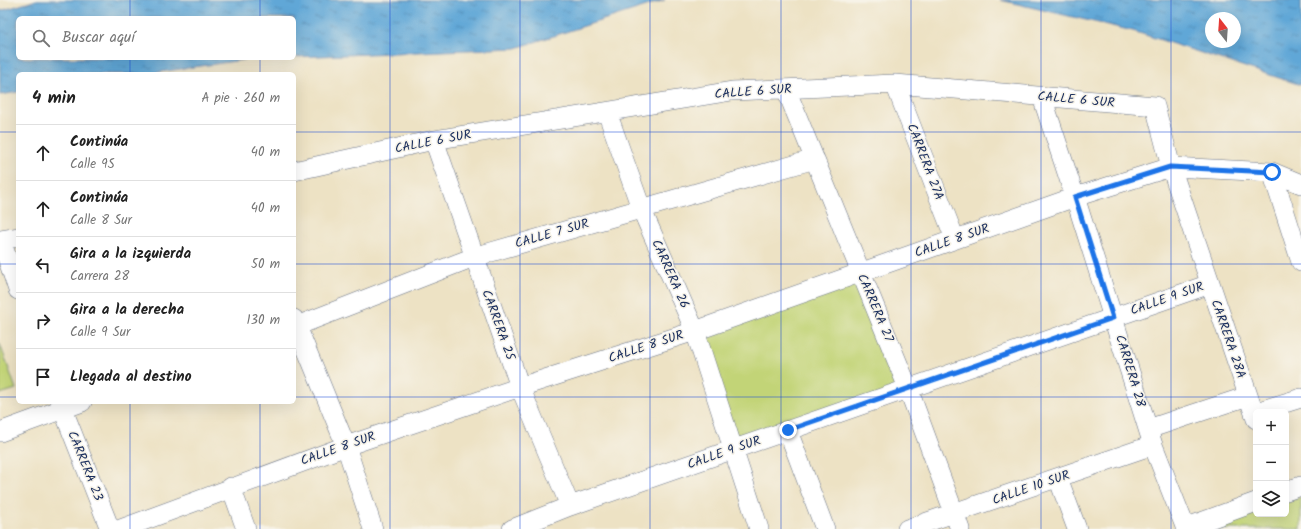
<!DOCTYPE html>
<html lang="es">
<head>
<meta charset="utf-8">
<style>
  body { margin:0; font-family:Kalam,sans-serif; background:#f2f2f2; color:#222 }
  .controls { position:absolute; right:12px; bottom:12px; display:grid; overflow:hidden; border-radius:6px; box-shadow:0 4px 16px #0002 }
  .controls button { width:36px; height:36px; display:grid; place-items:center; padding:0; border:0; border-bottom:1px solid #e0e0e0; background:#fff; color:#222; font:20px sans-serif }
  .compass { position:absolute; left:1205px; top:12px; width:36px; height:36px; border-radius:50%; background:#fff; box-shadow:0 4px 16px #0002; rotate:343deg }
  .stop { position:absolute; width:12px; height:12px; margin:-9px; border:3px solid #1a73e8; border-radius:50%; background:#fff }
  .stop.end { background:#1a73e8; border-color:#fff; box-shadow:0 1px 4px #0008 }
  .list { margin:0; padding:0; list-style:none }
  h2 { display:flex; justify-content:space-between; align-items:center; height:52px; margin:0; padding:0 16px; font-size:17px }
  h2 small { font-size:13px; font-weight:400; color:#767676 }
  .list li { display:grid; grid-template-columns:26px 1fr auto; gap:12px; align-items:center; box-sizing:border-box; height:56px; padding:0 16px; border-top:1px solid #e0e0e0 }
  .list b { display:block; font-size:15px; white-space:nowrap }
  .list p { margin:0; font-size:13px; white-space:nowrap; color:#767676 }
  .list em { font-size:13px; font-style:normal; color:#767676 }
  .icon { flex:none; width:22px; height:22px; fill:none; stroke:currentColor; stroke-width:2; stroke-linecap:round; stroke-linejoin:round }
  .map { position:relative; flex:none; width:1301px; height:529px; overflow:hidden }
  .search { position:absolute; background:#fff; box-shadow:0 4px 16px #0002; left:16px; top:16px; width:280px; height:44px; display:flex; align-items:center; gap:10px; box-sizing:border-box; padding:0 14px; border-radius:6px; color:#767676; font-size:15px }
  .panel { position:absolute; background:#fff; box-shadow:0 4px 16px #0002; left:16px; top:72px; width:280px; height:332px; border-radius:6px }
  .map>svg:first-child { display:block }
  .park { fill:#c2d477; stroke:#6e826a }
  .water { fill:url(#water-ripples); stroke:#3e6b9a; fill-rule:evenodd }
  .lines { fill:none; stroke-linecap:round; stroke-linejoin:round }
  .minor-casing { stroke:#646e82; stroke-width:20 }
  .minor { stroke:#fff; stroke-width:19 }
  .route { stroke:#1a73e8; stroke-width:5 }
  .grid { fill:none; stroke:#1d4ed8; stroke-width:1; stroke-opacity:0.55 }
  .labels { text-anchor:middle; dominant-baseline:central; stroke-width:3; stroke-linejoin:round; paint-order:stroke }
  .street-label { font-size:13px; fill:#1b2f5e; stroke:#f7f3e8 }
</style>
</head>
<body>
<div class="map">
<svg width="1301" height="529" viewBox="0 0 1301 529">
  <defs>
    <pattern id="water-ripples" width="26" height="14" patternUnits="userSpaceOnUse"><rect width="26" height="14" fill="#60a7d7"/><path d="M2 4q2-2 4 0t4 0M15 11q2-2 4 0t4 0" fill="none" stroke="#4e88b2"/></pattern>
  </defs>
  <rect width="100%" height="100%" fill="#f7f3e8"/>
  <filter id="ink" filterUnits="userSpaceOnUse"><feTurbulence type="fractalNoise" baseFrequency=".025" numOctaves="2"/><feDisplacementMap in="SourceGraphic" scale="8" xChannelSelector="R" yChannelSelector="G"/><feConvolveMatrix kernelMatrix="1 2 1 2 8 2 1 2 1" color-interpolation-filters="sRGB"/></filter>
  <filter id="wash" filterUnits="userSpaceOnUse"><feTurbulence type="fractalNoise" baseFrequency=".012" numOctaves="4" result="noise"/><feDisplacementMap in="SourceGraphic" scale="16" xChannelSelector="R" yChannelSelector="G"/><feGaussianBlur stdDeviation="0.9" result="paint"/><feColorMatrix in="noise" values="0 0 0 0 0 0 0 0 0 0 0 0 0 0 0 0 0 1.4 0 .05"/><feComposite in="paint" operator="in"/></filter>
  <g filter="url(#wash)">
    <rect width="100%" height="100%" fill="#ede2c4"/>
    <path class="park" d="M 860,273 L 908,388 L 733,450 L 695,331 Z
      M 0,344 L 16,389 L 0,394 Z
      M 1301,497 L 1301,529 L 1211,529 L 1256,513 L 1286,514 L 1286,502 Z"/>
    <path class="water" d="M 37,0 L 665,0 L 516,48 L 294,57 L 294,18 L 18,18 L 18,58 L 280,58 L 249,59 L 146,74 L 18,74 L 18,92 L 0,95 L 0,11 Z
      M 1000,0 L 1301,0 L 1301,85 L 1133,31 ZM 1211,18 L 1235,18 L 1235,42 L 1211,42 Z"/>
  </g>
  <g filter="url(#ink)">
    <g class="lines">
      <defs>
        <path id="minor" d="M 895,84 L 955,239
          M 786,89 L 908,388 L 960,529
          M 1042,97 L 1075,197 L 1153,445 L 1186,529
          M 607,112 L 641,208 L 695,331 L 759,529
          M 434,140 L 520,387 L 570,506
          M 294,171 L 434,140 L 732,91 L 895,84 L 1155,106 L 1171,167 L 1256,419
          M 1272,172 L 1301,262
          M 0,240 L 18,237
          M 1,240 L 18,290
          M 294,319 L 346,446 L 373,529
          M 294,327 L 474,257 L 815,159
          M 60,402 L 110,529
          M 1256,412 L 1301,398
          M 1148,429 L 1248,396
          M 788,431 L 825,529
          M 0,432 L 82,402
          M 1058,478 L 1077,529
          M 231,487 L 246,529
          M 1286,491 L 1301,486
          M 1185,528 L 1256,502
          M 121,529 L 346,446 L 520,387 L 695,331 L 1075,197 L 1171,167 L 1272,172 L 1301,184
          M 512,529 L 570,506 L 1210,284
          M 907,529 L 1153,445"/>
      </defs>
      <use href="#minor" class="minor-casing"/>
      <use href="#minor" class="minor"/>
    </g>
  </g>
  <g class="lines" filter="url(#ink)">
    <path class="route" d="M 788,430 L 1113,318 L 1075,197 L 1170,167 L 1272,172"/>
  </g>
  <path class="grid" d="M 130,0 L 130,18M 260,0 L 260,18M 390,0 L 390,529M 520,0 L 520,529M 650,0 L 650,529M 781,0 L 781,529M 911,0 L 911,529M 1041,0 L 1041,529M 1171,0 L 1171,529M 130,58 L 130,74M 260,58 L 260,74M 0,132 L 18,132M 294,132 L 1301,132M 0,264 L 18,264M 294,264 L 1301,264M 0,397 L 18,397M 294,397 L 1301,397M 130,402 L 130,529M 260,402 L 260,529"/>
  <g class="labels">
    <g class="street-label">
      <text transform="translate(753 92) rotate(-4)">CALLE 6 SUR</text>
      <text transform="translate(1076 100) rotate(5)">CALLE 6 SUR</text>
      <text transform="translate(433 142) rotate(-11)">CALLE 6 SUR</text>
      <text transform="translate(925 162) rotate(69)">CARRERA 27A</text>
      <text transform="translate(552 234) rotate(-16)">CALLE 7 SUR</text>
      <text transform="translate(952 241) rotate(-19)">CALLE 8 SUR</text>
      <text transform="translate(670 274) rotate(66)">CARRERA 26</text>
      <text transform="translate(1167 299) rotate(-19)">CALLE 9 SUR</text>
      <text transform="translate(875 308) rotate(67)">CARRERA 27</text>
      <text transform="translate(498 325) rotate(70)">CARRERA 25</text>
      <text transform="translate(1228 339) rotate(71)">CARRERA 28A</text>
      <text transform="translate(646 347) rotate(-18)">CALLE 8 SUR</text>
      <text transform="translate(1130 371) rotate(73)">CARRERA 28</text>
      <text transform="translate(338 449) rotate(-19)">CALLE 8 SUR</text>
      <text transform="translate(724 453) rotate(-19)">CALLE 9 SUR</text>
      <text transform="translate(85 466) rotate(68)">CARRERA 23</text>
      <text transform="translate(1031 488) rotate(-19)">CALLE 10 SUR</text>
    </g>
  </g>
</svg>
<div class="controls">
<button>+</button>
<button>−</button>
<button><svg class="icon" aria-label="layers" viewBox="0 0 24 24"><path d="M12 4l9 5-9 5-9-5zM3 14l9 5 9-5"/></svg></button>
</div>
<svg class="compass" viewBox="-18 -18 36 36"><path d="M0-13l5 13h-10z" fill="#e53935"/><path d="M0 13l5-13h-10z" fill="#767676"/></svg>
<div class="stop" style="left:1272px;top:172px"></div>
<div class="stop end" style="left:788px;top:430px"></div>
<div class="search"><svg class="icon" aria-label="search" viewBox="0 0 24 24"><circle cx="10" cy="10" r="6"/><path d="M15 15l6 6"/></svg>Buscar aquí</div>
<section class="panel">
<h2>4 min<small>A pie · 260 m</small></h2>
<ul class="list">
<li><svg class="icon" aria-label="ahead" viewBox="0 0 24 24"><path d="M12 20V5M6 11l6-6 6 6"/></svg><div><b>Continúa</b><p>Calle 9S</p></div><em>40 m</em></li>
<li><svg class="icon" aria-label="ahead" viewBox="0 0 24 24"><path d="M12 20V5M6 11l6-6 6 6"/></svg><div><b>Continúa</b><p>Calle 8 Sur</p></div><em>40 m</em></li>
<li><svg class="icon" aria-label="left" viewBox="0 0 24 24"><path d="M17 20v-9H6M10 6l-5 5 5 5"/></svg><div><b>Gira a la izquierda</b><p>Carrera 28</p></div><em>50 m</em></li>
<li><svg class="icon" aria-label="right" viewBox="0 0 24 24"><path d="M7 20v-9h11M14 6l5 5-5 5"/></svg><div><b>Gira a la derecha</b><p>Calle 9 Sur</p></div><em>130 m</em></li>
<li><svg class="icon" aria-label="arrive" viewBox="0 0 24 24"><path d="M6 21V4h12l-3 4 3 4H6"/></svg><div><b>Llegada al destino</b></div></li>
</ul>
</section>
</div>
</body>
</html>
